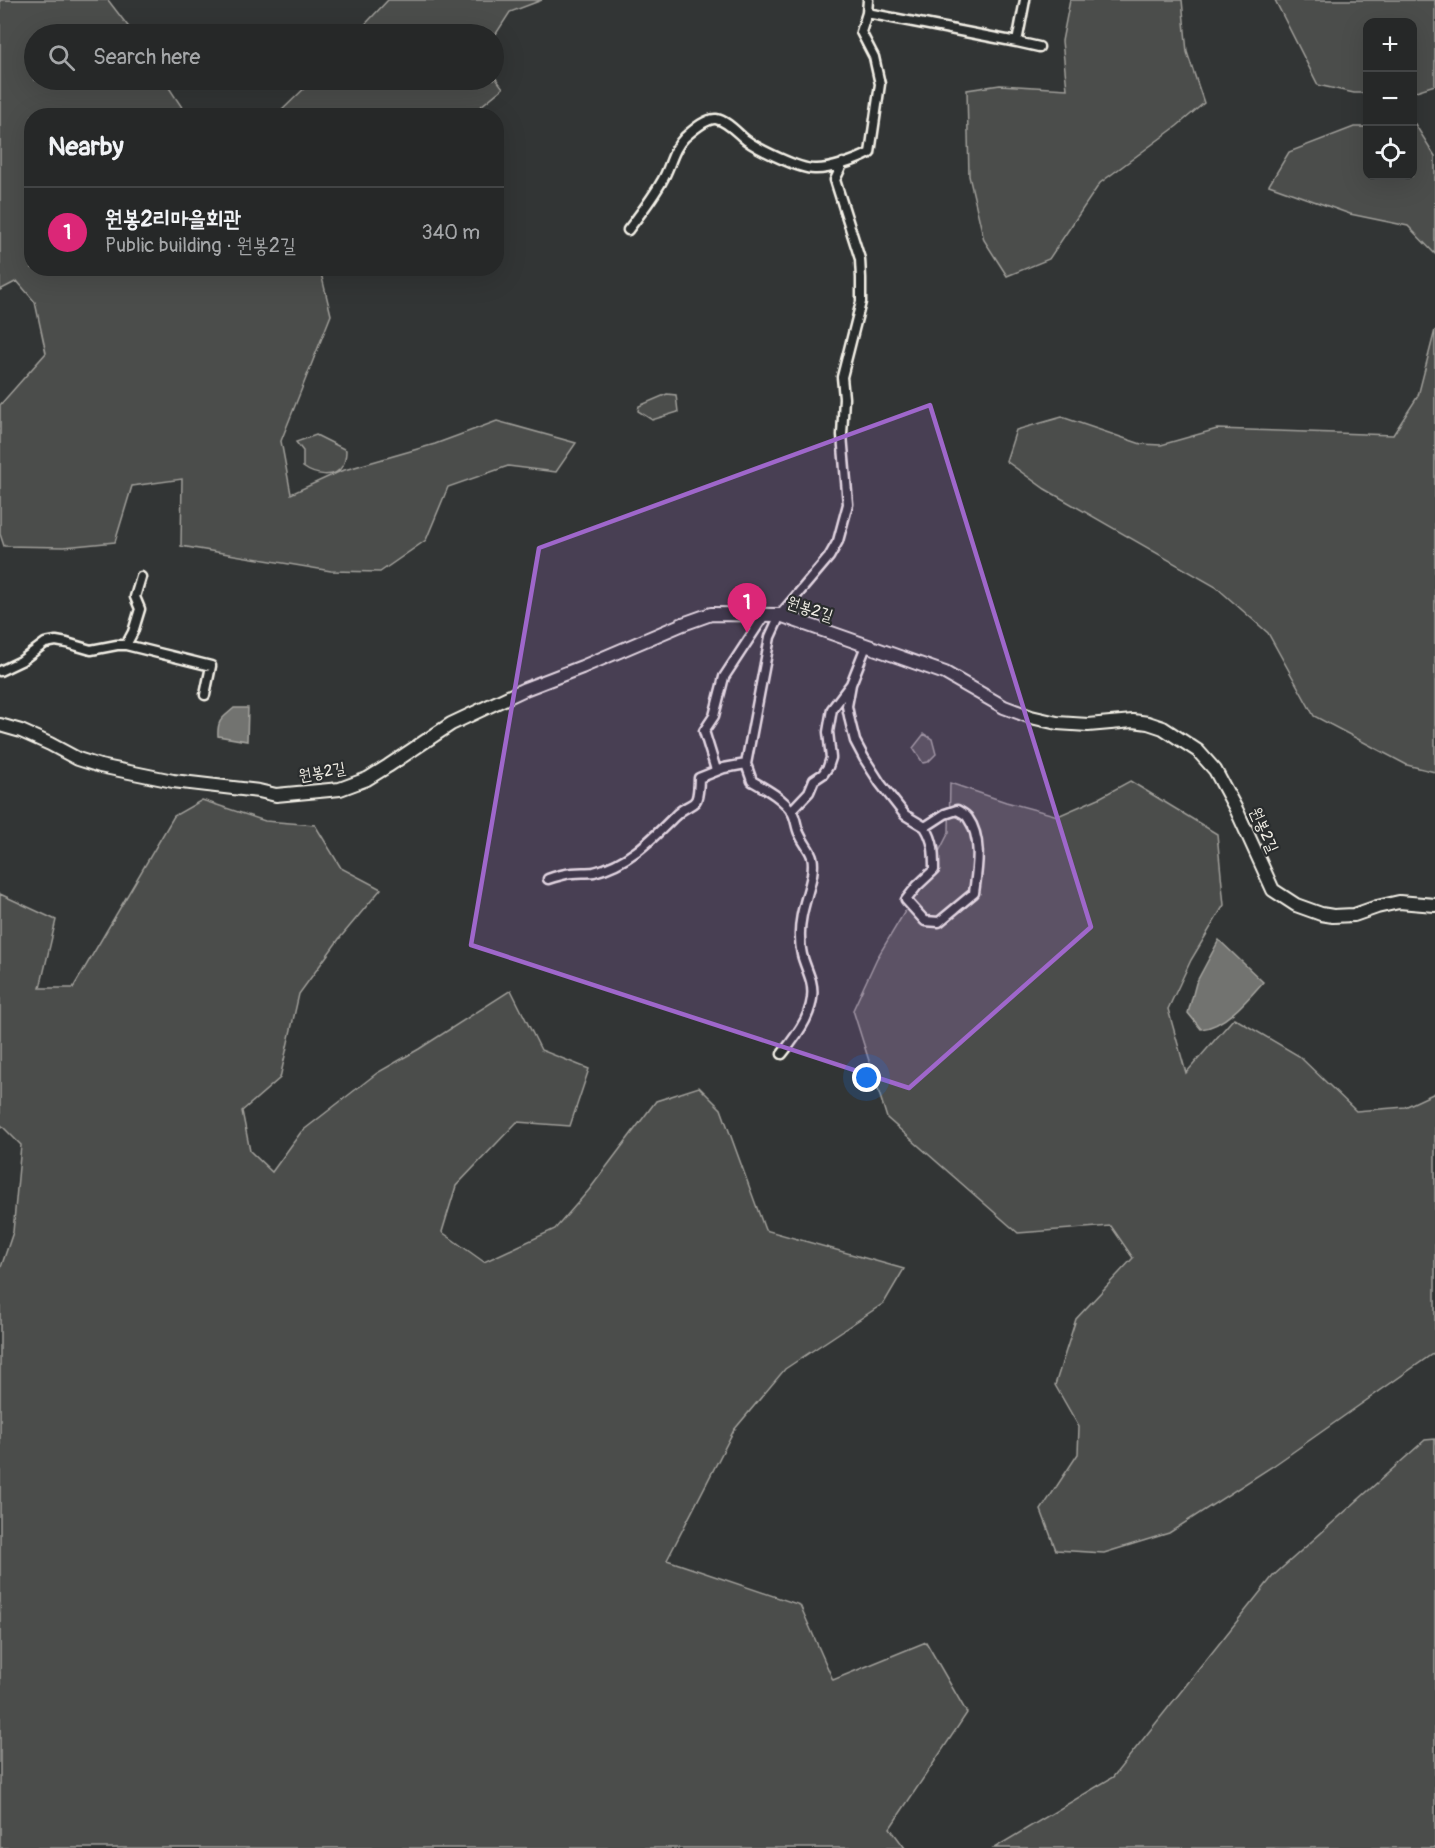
<!DOCTYPE html>
<html lang="en">
<head>
<meta charset="utf-8">
<style>
  body { margin:0; font-family:Pangolin,"Poor Story",sans-serif; background:#323434; color:#f1f3f6 }
  .controls { position:absolute; right:18px; top:18px; display:grid; overflow:hidden; border-radius:12px; box-shadow:0 6px 24px #0002 }
  .controls button { width:54px; height:54px; display:grid; place-items:center; padding:0; border:0; border-bottom:2px solid #424445; background:#262828; color:#f1f3f6; font:30px sans-serif }
  .you { position:absolute; left:867px; top:1078px; width:21px; height:21px; margin:-15px; border:4px solid #fff; border-radius:50%; background:#1a73e8; box-shadow:0 0 0 9px #1a73e833 }
  .badge { display:grid; place-items:center; width:39px; height:39px; border-radius:50%; background:#db2777; color:#fff; font-size:20px; font-weight:700 }
  .pin { position:absolute; translate:-50% -50px; filter:drop-shadow(0 2px 3px #0008) }
  .pin::after { content:''; position:absolute; top:32px; width:21px; height:18px; background:inherit; clip-path:polygon(0 0,100% 0,50% 100%) }
  .list { margin:0; padding:0; list-style:none }
  h2 { display:flex; justify-content:space-between; align-items:center; height:78px; margin:0; padding:0 24px; font-size:26px }
  h2 small { font-size:20px; font-weight:400; color:#a4a6a8 }
  .list li { display:grid; grid-template-columns:39px 1fr auto; gap:18px; align-items:center; box-sizing:border-box; height:90px; padding:0 24px; border-top:2px solid #424445 }
  .list b { display:block; font-size:22px; white-space:nowrap }
  .list p { margin:0; font-size:20px; white-space:nowrap; color:#a4a6a8 }
  .list em { font-size:20px; font-style:normal; color:#a4a6a8 }
  .icon { flex:none; width:33px; height:33px; fill:none; stroke:currentColor; stroke-width:2; stroke-linecap:round; stroke-linejoin:round }
  .map { position:relative; flex:none; width:1435px; height:1848px; overflow:hidden }
  .search { position:absolute; background:#262828; box-shadow:0 6px 24px #0002; left:24px; top:24px; width:480px; height:66px; display:flex; align-items:center; gap:15px; box-sizing:border-box; padding:0 21px; border-radius:33px; color:#a4a6a8; font-size:22px }
  .panel { position:absolute; background:#262828; box-shadow:0 6px 24px #0002; left:24px; top:108px; width:480px; height:168px; border-radius:24px }
  .map>svg:first-child { display:block }
  .green { fill:#4b4d4c; stroke:#a09f9a; stroke-width:1.5 }
  .water { fill:#727370; stroke:#a6a5a0; stroke-width:1.5 }
  .lines { fill:none; stroke-linecap:round; stroke-linejoin:round }
  .street-casing { stroke:#f4f1e8; stroke-width:13 }
  .secondary-casing { stroke:#f4f1e8; stroke-width:16 }
  .street { stroke:#2a2d2e; stroke-width:8 }
  .secondary { stroke:#2a2d2e; stroke-width:12 }
  .marked { fill:#9f67cb; fill-opacity:0.2; stroke:#9f67cb; stroke-width:4.5; stroke-linejoin:round }
  .labels { text-anchor:middle; dominant-baseline:central; stroke-width:4.5; stroke-linejoin:round; paint-order:stroke }
  .street-label { font-size:16px; fill:#f4f1e8; stroke:#2a2d2e }
</style>
</head>
<body>
<div class="map">
<svg width="1435" height="1848" viewBox="0 0 1435 1848">
  <rect width="100%" height="100%" fill="#323535"/>
  <filter id="ink" filterUnits="userSpaceOnUse"><feTurbulence type="fractalNoise" baseFrequency=".0167" numOctaves="2"/><feDisplacementMap in="SourceGraphic" scale="12" xChannelSelector="R" yChannelSelector="G"/><feConvolveMatrix kernelMatrix="1 2 1 2 8 2 1 2 1" color-interpolation-filters="sRGB"/></filter>
  <g filter="url(#ink)">
    <path class="green" d="M 0,0 L 108,0 L 134,34 L 34,34 L 34,80 L 164,80 L 187,115 L 32,116 L 32,268 L 320,269 L 331,315 L 281,441 L 291,494 L 341,471 L 435,444 L 497,421 L 576,443 L 556,472 L 508,466 L 448,487 L 426,540 L 380,572 L 331,571 L 181,546 L 182,479 L 132,486 L 115,542 L 64,547 L 4,546 L 0,534 L 0,405 L 46,353 L 35,302 L 17,281 L 0,290 Z
      M 388,0 L 542,0 L 510,12 L 494,37 L 494,34 L 356,34 Z
      M 1070,0 L 1182,0 L 1187,52 L 1204,103 L 1177,126 L 1100,183 L 1049,259 L 1007,276 L 984,240 L 969,176 L 967,90 L 1000,85 L 1067,89 L 1062,41 Z
      M 1275,0 L 1435,0 L 1435,85 L 1413,92 L 1412,22 L 1368,22 L 1367,93 L 1354,93 L 1318,85 Z
      M 494,76 L 503,88 L 470,115 L 277,115 L 313,80 L 494,80 Z
      M 1413,124 L 1415,124 L 1435,156 L 1435,254 L 1408,226 L 1350,214 L 1269,185 L 1289,152 L 1354,127 L 1367,127 L 1368,176 L 1412,176 Z
      M 1435,330 L 1435,772 L 1407,765 L 1314,716 L 1268,633 L 1216,587 L 1045,489 L 1006,461 L 1016,430 L 1062,417 L 1141,444 L 1161,445 L 1217,429 L 1393,435 L 1418,396 Z
      M 667,394 L 676,395 L 678,412 L 652,420 L 638,411 L 639,406 Z
      M 316,435 L 346,450 C 346,454 345,461 343,465 C 335,480 314,475 303,467 L 303,451 L 296,442 Z
      M 924,734 L 932,739 L 936,754 L 928,762 L 923,763 L 913,748 Z
      M 1130,781 L 1217,834 L 1224,905 L 1191,960 L 1168,1009 L 1186,1073 L 1234,1018 L 1299,1056 L 1356,1111 L 1405,1107 L 1435,1093 L 1435,1352 L 1273,1466 L 1169,1533 L 1104,1553 L 1056,1550 L 1041,1510 L 1078,1454 L 1079,1427 L 1055,1385 L 1076,1319 L 1133,1258 L 1111,1226 L 1018,1233 L 887,1118 L 853,1010 L 877,958 L 928,873 L 949,832 L 950,783 L 1006,802 L 1058,816 L 1099,798 Z
      M 202,800 L 265,821 L 315,825 L 341,868 L 381,889 L 339,939 L 299,994 L 280,1078 L 242,1111 L 250,1151 L 272,1172 L 301,1132 L 377,1073 L 419,1049 L 511,990 L 541,1050 L 589,1069 L 570,1126 L 517,1122 L 456,1186 L 442,1232 L 484,1262 L 555,1229 L 589,1190 L 656,1101 L 699,1087 L 721,1109 L 765,1230 L 904,1269 L 884,1303 L 785,1369 L 734,1430 L 667,1560 L 800,1605 L 833,1680 L 926,1642 L 967,1713 L 890,1828 L 905,1848 L 0,1848 L 0,1270 L 13,1232 L 21,1145 L 0,1124 L 0,894 L 56,920 L 40,988 L 73,988 L 174,816 Z
      M 1435,1439 L 1435,1848 L 994,1848 L 1113,1777 L 1273,1576 L 1425,1440 Z"/>
    <path class="water" d="M 234,708 L 248,708 L 247,741 L 218,736 C 217,719 223,718 234,708 Z
      M 1219,940 L 1263,982 C 1248,999 1225,1027 1201,1029 L 1188,1013 L 1196,983 Z"/>
    <g class="lines">
      <defs>
        <path id="street" d="M 867,13 L 1017,42 L 1025,0
          M 1017,42 L 1039,47
          M 628,230 C 640,214 652,199 662,181 C 671,166 672,150 685,137 C 692,131 706,118 716,119 C 728,121 738,134 746,140 C 758,149 799,169 814,169 C 829,170 857,160 870,153 L 880,84 L 874,57 L 861,32 L 867,13 L 868,0
          M 126,645 L 133,632 L 140,609 L 135,597 L 141,577
          M 0,671 L 21,661 L 45,643 L 56,641 L 67,643 L 91,650 L 117,645 L 126,645 L 211,666 L 205,695
          M 851,684 L 847,706 L 850,721 L 855,741 L 864,758 L 880,783 L 905,815 L 925,827 L 945,814 L 957,810 C 960,812 966,814 968,818 C 983,839 977,870 974,893 L 939,922 L 925,921 L 906,900 L 917,886 L 934,870 C 934,853 934,841 925,827
          M 746,764 L 752,781 C 766,789 783,798 792,812 C 796,818 796,827 799,833 C 807,851 816,851 812,875 C 808,896 799,915 800,937 C 800,957 806,964 811,981 C 818,1008 798,1034 782,1054
          M 716,770 L 704,731 L 714,716 L 724,677 L 764,616
          M 791,811 L 809,792 L 814,780 L 823,774 L 828,767 L 831,758 L 828,732 L 832,709 L 851,684 L 866,646
          M 548,879 C 554,877 560,875 566,874 C 575,872 585,873 594,872 C 628,864 651,840 674,817 C 693,797 698,814 699,778 L 724,768 L 746,764 L 770,637 L 780,615 L 829,557 L 838,541 L 848,504 L 842,435 L 844,398 L 842,377 L 861,302 L 861,278 L 860,259 L 835,180 L 843,163"/>
        <path id="secondary" d="M 0,725 L 21,731 L 50,744 L 78,759 L 100,766 L 173,781 L 259,791 L 276,795 L 340,789 L 367,779 L 388,766 L 451,724 L 525,689 L 582,667 L 683,624 L 711,614 L 780,615 L 945,673 L 1004,707 L 1031,717 L 1057,723 L 1088,725 L 1133,721 L 1148,723 L 1163,728 L 1198,751 L 1215,770 L 1237,811 L 1273,890 L 1296,905 L 1321,914 L 1333,916 L 1354,915 L 1377,907 L 1399,902 L 1435,905"/>
      </defs>
      <use href="#street" class="street-casing"/>
      <use href="#secondary" class="secondary-casing"/>
      <use href="#street" class="street"/>
      <use href="#secondary" class="secondary"/>
    </g>
  </g>
  <path class="marked" d="M 930,405 L 1091,927 L 909,1088 L 471,945 L 539,548 Z"/>
  <g class="labels">
    <g class="street-label">
      <text transform="translate(810 609) rotate(18)">원봉2길</text>
      <text transform="translate(322 772) rotate(-10)">원봉2길</text>
      <text transform="translate(1264 830) rotate(66)">원봉2길</text>
    </g>
  </g>
</svg>
<div class="controls">
<button>+</button>
<button>−</button>
<button><svg class="icon" aria-label="locate" viewBox="0 0 24 24"><circle cx="12" cy="12" r="6"/><path d="M12 2v4M12 18v4M2 12h4M18 12h4"/></svg></button>
</div>
<div class="you"></div>
<div class="pin badge" style="left:747px;top:633px">1</div>
<div class="search"><svg class="icon" aria-label="search" viewBox="0 0 24 24"><circle cx="10" cy="10" r="6"/><path d="M15 15l6 6"/></svg>Search here</div>
<section class="panel">
<h2>Nearby<small></small></h2>
<ul class="list">
<li><span class="badge">1</span><div><b>원봉2리마을회관</b><p>Public building · 원봉2길</p></div><em>340 m</em></li>
</ul>
</section>
</div>
</body>
</html>
